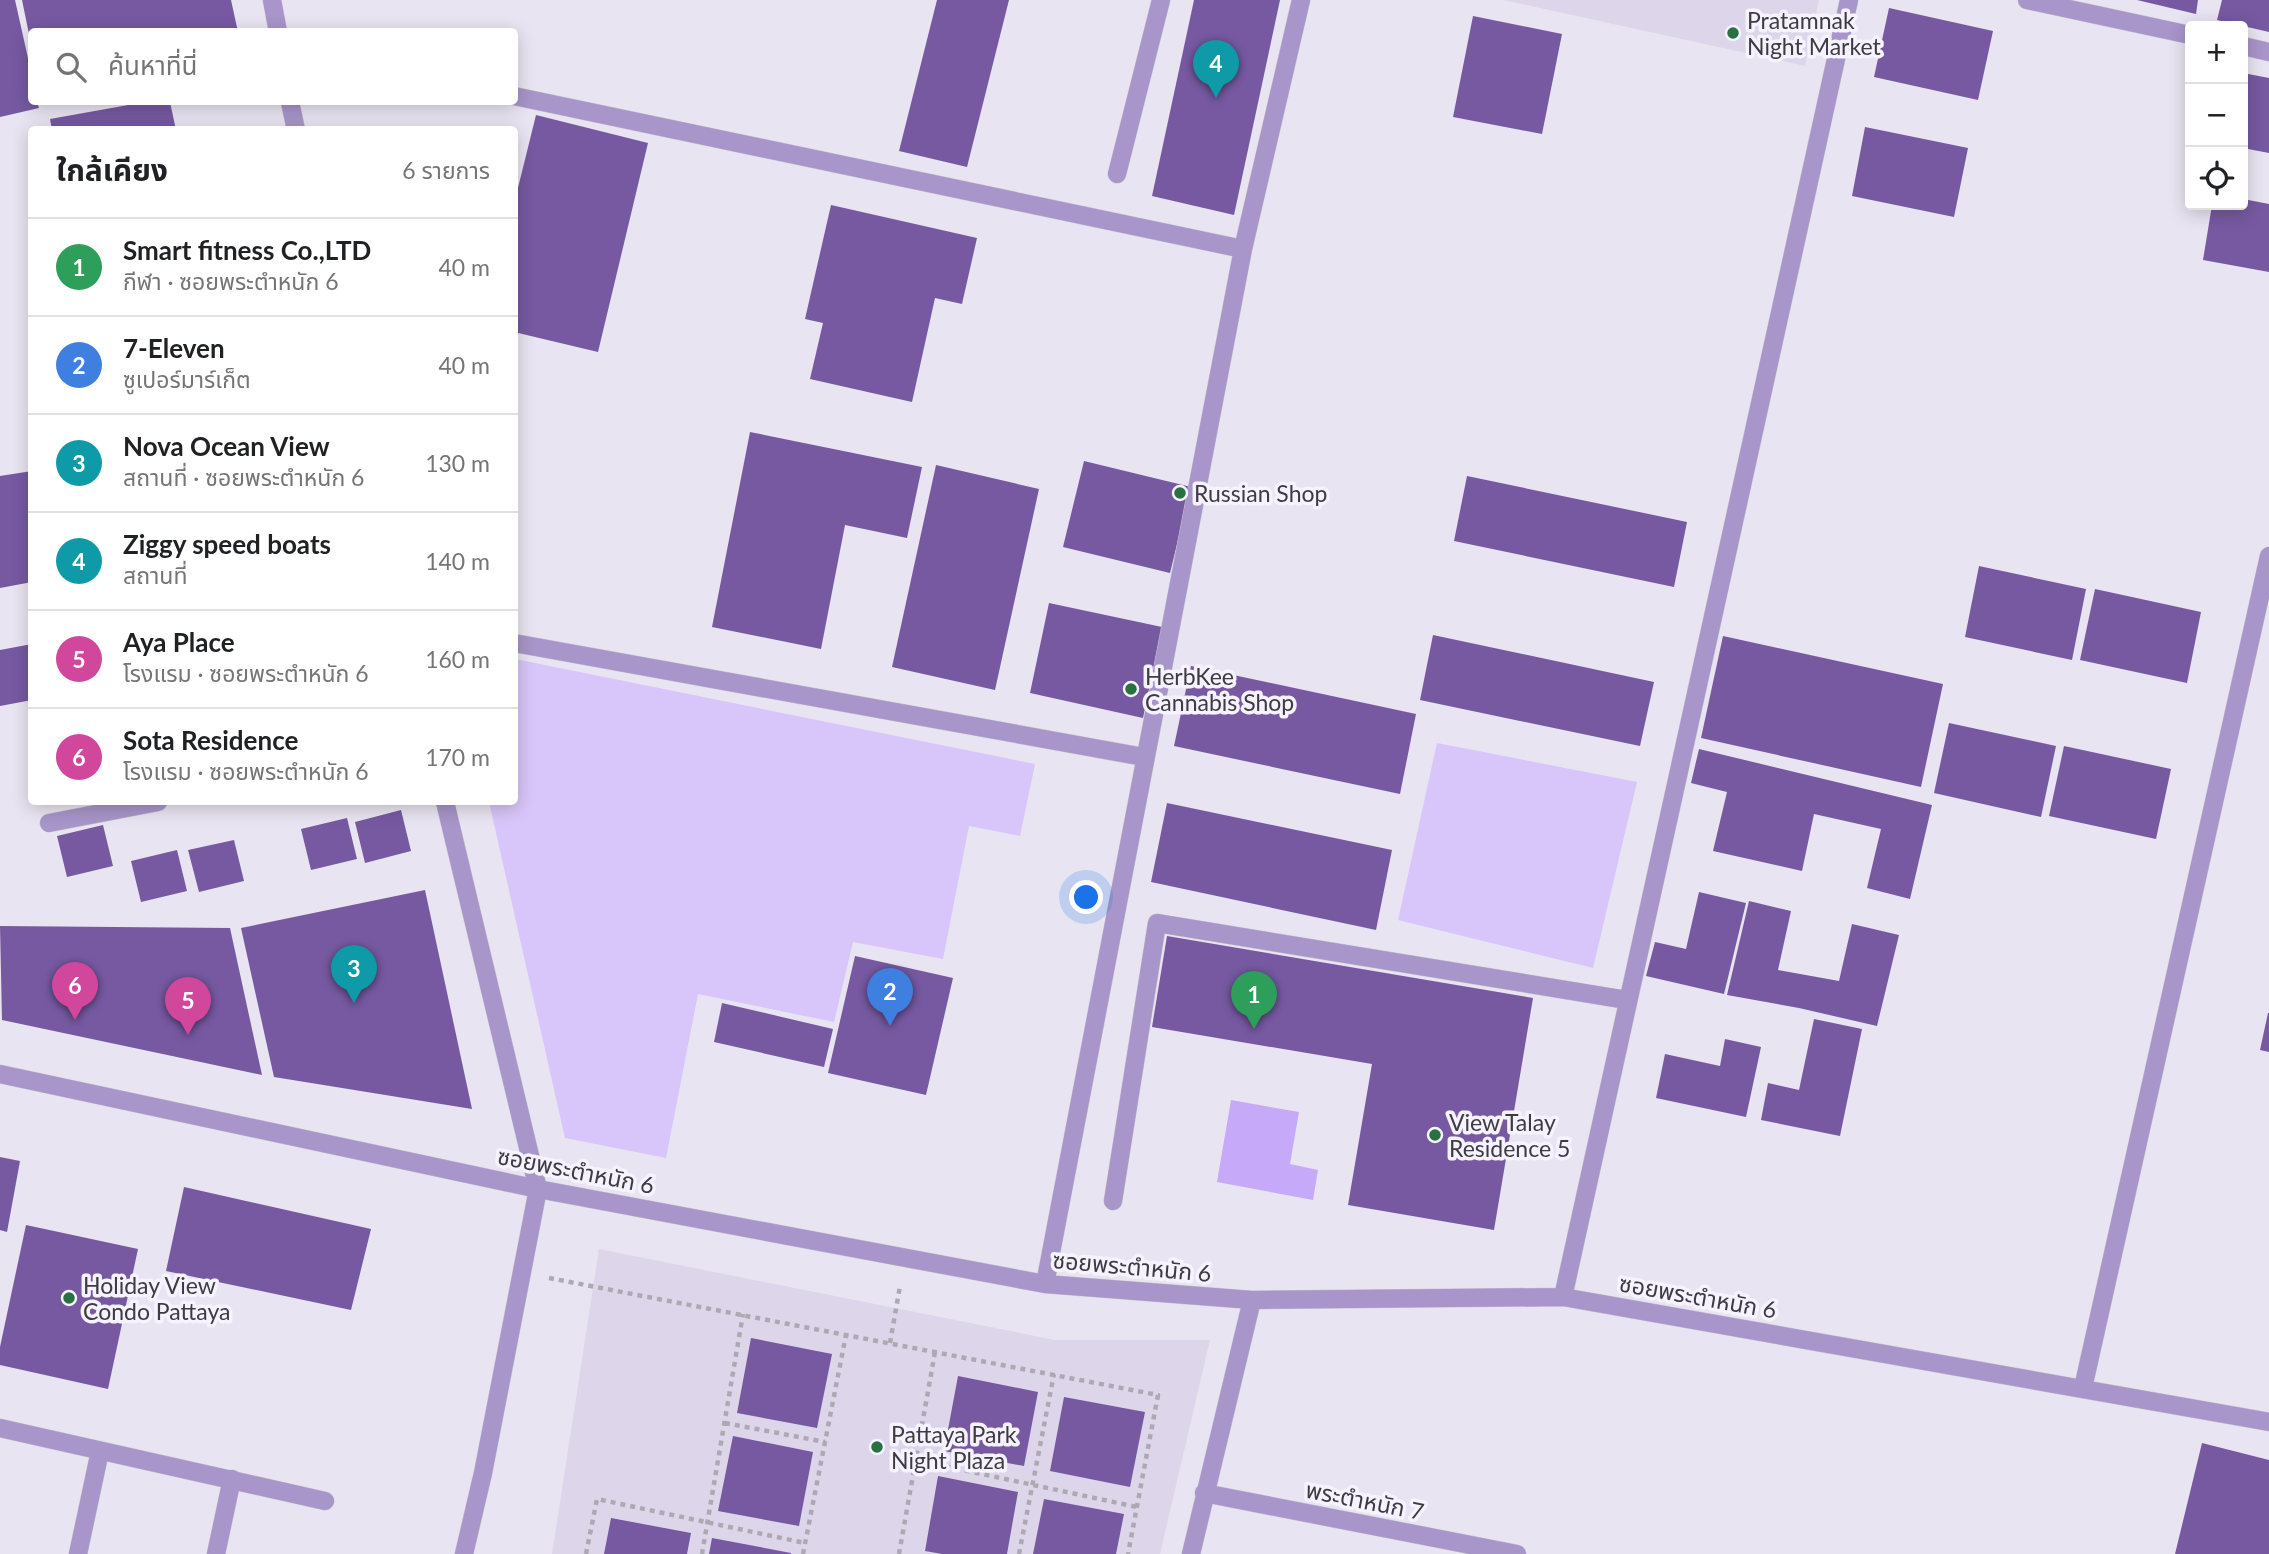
<!DOCTYPE html>
<html lang="th">
<head>
<meta charset="utf-8">
<style>
  body { margin:0; font-family:Lato,"Noto Sans Thai",sans-serif; background:#f6f6f6; color:#202124 }
  .controls { position:absolute; right:21px; top:21px; display:grid; overflow:hidden; border-radius:7px; box-shadow:0 4px 18px #0003 }
  .controls button { width:63px; height:63px; display:grid; place-items:center; padding:0; border:0; border-bottom:2px solid #e0e0e0; background:#fff; color:#202124; font:35px sans-serif }
  .you { position:absolute; left:1087px; top:898px; width:24px; height:24px; margin:-18px; border:5px solid #fff; border-radius:50%; background:#1a73e8; box-shadow:0 0 0 10px #1a73e833 }
  .badge { display:grid; place-items:center; width:46px; height:46px; border-radius:50%; background:#287241; color:#fff; font-size:23px; font-weight:700 }
  .pin { position:absolute; translate:-50% -58px; filter:drop-shadow(0 2px 4px #0008) }
  .pin::after { content:''; position:absolute; top:37px; width:24px; height:21px; background:inherit; clip-path:polygon(0 0,100% 0,50% 100%) }
  .list { margin:0; padding:0; list-style:none }
  h2 { display:flex; justify-content:space-between; align-items:center; height:91px; margin:0; padding:0 28px; font-size:30px }
  h2 small { font-size:23px; font-weight:400; color:#757577 }
  .list li { display:grid; grid-template-columns:46px 1fr auto; gap:21px; align-items:center; box-sizing:border-box; height:98px; padding:0 28px; border-top:2px solid #e0e0e0 }
  .list b { display:block; font-size:26px; white-space:nowrap }
  .list p { margin:0; font-size:23px; white-space:nowrap; color:#757577 }
  .list em { font-size:23px; font-style:normal; color:#757577 }
  .icon { flex:none; width:38px; height:38px; fill:none; stroke:currentColor; stroke-width:2; stroke-linecap:round; stroke-linejoin:round }
  .map { position:relative; flex:none; width:2269px; height:1554px; overflow:hidden }
  .search { position:absolute; background:#fff; box-shadow:0 4px 18px #0003; left:28px; top:28px; width:490px; height:77px; display:flex; align-items:center; gap:18px; box-sizing:border-box; padding:0 24px; border-radius:7px; color:#757577; font-size:26px }
  .panel { position:absolute; background:#fff; box-shadow:0 4px 18px #0003; left:28px; top:126px; width:490px; height:679px; border-radius:7px }
  .map>svg:first-child { display:block }
  .built { fill:#ddd6ea }
  .green { fill:#d8c5f9 }
  .water { fill:#c7a9f9 }
  .building { fill:#7659a1 }
  .lines { fill:none; stroke-linecap:round; stroke-linejoin:round }
  .minor-casing { stroke:#c7c2ce; stroke-width:19 }
  .path { stroke:#ada9b3; stroke-width:4.5; stroke-dasharray:5 5; stroke-linecap:butt }
  .minor { stroke:#a895c9; stroke-width:18 }
  .poi-dot { fill:#287241; stroke:#f6f2ff; stroke-width:2.5 }
  .labels { text-anchor:middle; dominant-baseline:central; stroke-width:7; stroke-linejoin:round; paint-order:stroke }
  .poi-label { font-size:23px; fill:#3e3c41; stroke:#f6f2ff; text-anchor:start }
  .street-label { font-size:23px; fill:#3e3c41; stroke:#f6f2ff }
</style>
</head>
<body>
<div class="map">
<svg width="2269" height="1554" viewBox="0 0 2269 1554">
  <rect width="100%" height="100%" fill="#e9e4f1"/>
  <path class="built" d="M 1503,0 L 1819,0 L 1805,66 Z
    M 599,1249 L 1055,1340 L 1210,1340 L 1160,1554 L 552,1554 Z"/>
  <path class="green" d="M 515,659 L 1035,764 L 1020,836 L 969,826 L 943,959 L 853,942 L 834,1022 L 698,994 L 666,1158 L 565,1138 L 489,802 L 514,802 Z
    M 1437,743 L 1637,782 L 1593,968 L 1398,920 Z"/>
  <path class="water" d="M 1231,1100 L 1299,1112 L 1290,1164 L 1318,1170 L 1313,1200 L 1217,1182 Z"/>
  <path class="building" d="M 0,0 L 15,0 L 32,76 L 32,102 L 37,102 L 39,108 L 0,117 Z
    M 22,0 L 231,0 L 238,32 L 32,32 L 30,39 Z
    M 937,0 L 1009,0 L 967,167 L 899,151 Z
    M 1194,0 L 1280,0 L 1234,215 L 1152,196 Z
    M 2137,0 L 2198,0 L 2196,14 Z
    M 2222,0 L 2269,0 L 2269,32 L 2217,20 Z
    M 1889,8 L 1993,31 L 1978,100 L 1874,77 Z
    M 1473,16 L 1562,34 L 1542,134 L 1453,117 Z
    M 2243,73 L 2269,78 L 2269,153 L 2243,148 Z
    M 145,102 L 170,102 L 176,130 L 52,130 L 50,119 Z
    M 536,115 L 648,143 L 598,352 L 514,332 L 514,204 Z
    M 1865,127 L 1968,148 L 1954,217 L 1852,196 Z
    M 2243,199 L 2269,204 L 2269,272 L 2203,260 L 2212,205 L 2243,205 Z
    M 831,205 L 977,238 L 962,304 L 935,298 L 912,402 L 810,379 L 823,323 L 805,319 Z
    M 750,432 L 922,467 L 907,538 L 845,525 L 821,649 L 712,627 Z
    M 1084,461 L 1191,487 L 1170,573 L 1063,547 Z
    M 936,465 L 1039,489 L 995,690 L 892,667 Z
    M 32,471 L 32,582 L 0,588 L 0,476 Z
    M 1467,476 L 1687,522 L 1674,587 L 1454,541 Z
    M 1979,566 L 2086,589 L 2072,660 L 1965,637 Z
    M 2095,589 L 2201,612 L 2187,683 L 2080,660 Z
    M 1049,603 L 1162,627 L 1143,718 L 1030,693 Z
    M 1433,635 L 1654,682 L 1640,746 L 1420,700 Z
    M 1723,636 L 1943,684 L 1921,787 L 1701,738 Z
    M 32,644 L 32,700 L 0,706 L 0,650 Z
    M 1191,666 L 1416,714 L 1400,794 L 1174,746 Z
    M 1949,723 L 2056,746 L 2041,817 L 1934,793 Z
    M 2064,746 L 2171,769 L 2156,839 L 2049,816 Z
    M 1699,749 L 1932,805 L 1910,899 L 1867,888 L 1881,829 L 1814,814 L 1802,871 L 1713,851 L 1727,792 L 1691,783 Z
    M 1167,803 L 1392,850 L 1376,930 L 1151,882 Z
    M 401,810 L 411,851 L 365,863 L 355,822 Z
    M 347,818 L 357,859 L 311,870 L 301,829 Z
    M 103,825 L 113,866 L 67,877 L 57,836 Z
    M 234,840 L 244,881 L 199,892 L 188,850 Z
    M 177,850 L 187,891 L 141,902 L 131,861 Z
    M 425,890 L 472,1109 L 274,1077 L 241,928 Z
    M 1699,892 L 1746,903 L 1724,994 L 1646,976 L 1655,942 L 1686,949 Z
    M 1749,901 L 1791,911 L 1778,970 L 1839,981 L 1852,924 L 1899,935 L 1877,1026 L 1799,1008 L 1727,995 Z
    M 0,926 L 230,928 L 262,1075 L 2,1020 Z
    M 1167,936 L 1533,998 L 1494,1230 L 1348,1205 L 1372,1064 L 1152,1027 Z
    M 855,956 L 953,978 L 926,1095 L 828,1073 Z
    M 722,1003 L 833,1029 L 824,1067 L 714,1042 Z
    M 2268,1013 L 2269,1013 L 2269,1052 L 2260,1050 Z
    M 1814,1019 L 1862,1029 L 1840,1136 L 1761,1120 L 1768,1083 L 1799,1090 Z
    M 1725,1039 L 1761,1047 L 1746,1117 L 1656,1098 L 1665,1054 L 1720,1066 Z
    M 0,1157 L 20,1161 L 7,1232 L 0,1230 Z
    M 184,1187 L 371,1229 L 351,1310 L 166,1271 Z
    M 26,1225 L 138,1249 L 108,1389 L 0,1365 L 0,1347 Z
    M 751,1338 L 832,1354 L 817,1428 L 737,1413 Z
    M 958,1376 L 1038,1392 L 1024,1466 L 944,1451 Z
    M 1064,1397 L 1145,1412 L 1130,1487 L 1050,1471 Z
    M 733,1436 L 813,1452 L 799,1526 L 718,1511 Z
    M 2202,1443 L 2269,1460 L 2269,1554 L 2175,1554 Z
    M 938,1476 L 1018,1492 L 1007,1554 L 942,1554 L 925,1551 Z
    M 1044,1499 L 1124,1514 L 1116,1554 L 1033,1554 Z
    M 611,1518 L 691,1533 L 687,1554 L 604,1554 Z
    M 712,1538 L 791,1553 L 791,1554 L 709,1554 Z"/>
  <g class="lines">
    <defs>
      <path id="minor" d="M 272,0 L 278,32
        M 2027,0 L 2190,35
        M 2243,46 L 2269,52
        M 514,96 L 1243,249
        M 290,102 L 296,130
        M 1117,174 L 1161,0
        M 514,643 L 1144,757
        M 445,802 L 538,1189 L 483,1473 L 464,1554
        M 49,823 L 158,802
        M 0,1074 L 538,1189 L 1045,1284 L 1252,1300 L 1563,1297 L 2269,1422
        M 1113,1201 L 1157,923 L 1627,1000
        M 1045,1284 L 1243,249 L 1301,0
        M 1563,1297 L 1849,0
        M 2083,1388 L 2269,556
        M 0,1428 L 325,1501
        M 1204,1493 L 1517,1554
        M 78,1554 L 100,1451
        M 216,1554 L 232,1479
        M 1191,1554 L 1252,1300"/>
    </defs>
    <use href="#minor" class="minor-casing"/>
    <path class="path" d="M 549,1278 L 1158,1395 L 1128,1554
      M 890,1343 L 900,1286
      M 725,1423 L 825,1442
      M 916,1460 L 1137,1507
      M 586,1554 L 597,1499 L 805,1543
      M 702,1554 L 743,1314
      M 803,1554 L 846,1335
      M 899,1554 L 935,1352
      M 1019,1554 L 1054,1374"/>
    <use href="#minor" class="minor"/>
  </g>
  <g class="poi-dot">
    <circle cx="1733" cy="33" r="7"/>
    <circle cx="1180" cy="493" r="7"/>
    <circle cx="1131" cy="689" r="7"/>
    <circle cx="1435" cy="1135" r="7"/>
    <circle cx="69" cy="1298" r="7"/>
    <circle cx="877" cy="1447" r="7"/>
  </g>
  <g class="labels">
    <g class="poi-label">
      <text x="1747" y="20">Pratamnak<tspan x="1747" dy="26">Night Market</tspan></text>
      <text x="1194" y="493">Russian Shop</text>
      <text x="1145" y="676">HerbKee<tspan x="1145" dy="26">Cannabis Shop</tspan></text>
      <text x="1449" y="1122">View Talay<tspan x="1449" dy="26">Residence 5</tspan></text>
      <text x="83" y="1285">Holiday View<tspan x="83" dy="26">Condo Pattaya</tspan></text>
      <text x="891" y="1434">Pattaya Park<tspan x="891" dy="26">Night Plaza</tspan></text>
    </g>
    <g class="street-label">
      <text transform="translate(576 1170) rotate(11)">ซอยพระตำหนัก 6</text>
      <text transform="translate(1132 1266) rotate(5)">ซอยพระตำหนัก 6</text>
      <text transform="translate(1698 1296) rotate(10)">ซอยพระตำหนัก 6</text>
      <text transform="translate(1365 1500) rotate(11)">พระตำหนัก 7</text>
    </g>
  </g>
</svg>
<div class="controls">
<button>+</button>
<button>−</button>
<button><svg class="icon" aria-label="locate" viewBox="0 0 24 24"><circle cx="12" cy="12" r="6"/><path d="M12 2v4M12 18v4M2 12h4M18 12h4"/></svg></button>
</div>
<div class="you"></div>
<div class="pin badge" style="left:1254px;top:1029px;background:#2e9e5b">1</div>
<div class="pin badge" style="left:890px;top:1026px;background:#3f7fe0">2</div>
<div class="pin badge" style="left:354px;top:1003px;background:#0f9aa8">3</div>
<div class="pin badge" style="left:1216px;top:98px;background:#0f9aa8">4</div>
<div class="pin badge" style="left:188px;top:1035px;background:#d1479c">5</div>
<div class="pin badge" style="left:75px;top:1020px;background:#d1479c">6</div>
<div class="search"><svg class="icon" aria-label="search" viewBox="0 0 24 24"><circle cx="10" cy="10" r="6"/><path d="M15 15l6 6"/></svg>ค้นหาที่นี่</div>
<section class="panel">
<h2>ใกล้เคียง<small>6 รายการ</small></h2>
<ul class="list">
<li><span class="badge" style="background:#2e9e5b">1</span><div><b>Smart fitness Co.,LTD</b><p>กีฬา · ซอยพระตำหนัก 6</p></div><em>40 m</em></li>
<li><span class="badge" style="background:#3f7fe0">2</span><div><b>7-Eleven</b><p>ซูเปอร์มาร์เก็ต</p></div><em>40 m</em></li>
<li><span class="badge" style="background:#0f9aa8">3</span><div><b>Nova Ocean View</b><p>สถานที่ · ซอยพระตำหนัก 6</p></div><em>130 m</em></li>
<li><span class="badge" style="background:#0f9aa8">4</span><div><b>Ziggy speed boats</b><p>สถานที่</p></div><em>140 m</em></li>
<li><span class="badge" style="background:#d1479c">5</span><div><b>Aya Place</b><p>โรงแรม · ซอยพระตำหนัก 6</p></div><em>160 m</em></li>
<li><span class="badge" style="background:#d1479c">6</span><div><b>Sota Residence</b><p>โรงแรม · ซอยพระตำหนัก 6</p></div><em>170 m</em></li>
</ul>
</section>
</div>
</body>
</html>
